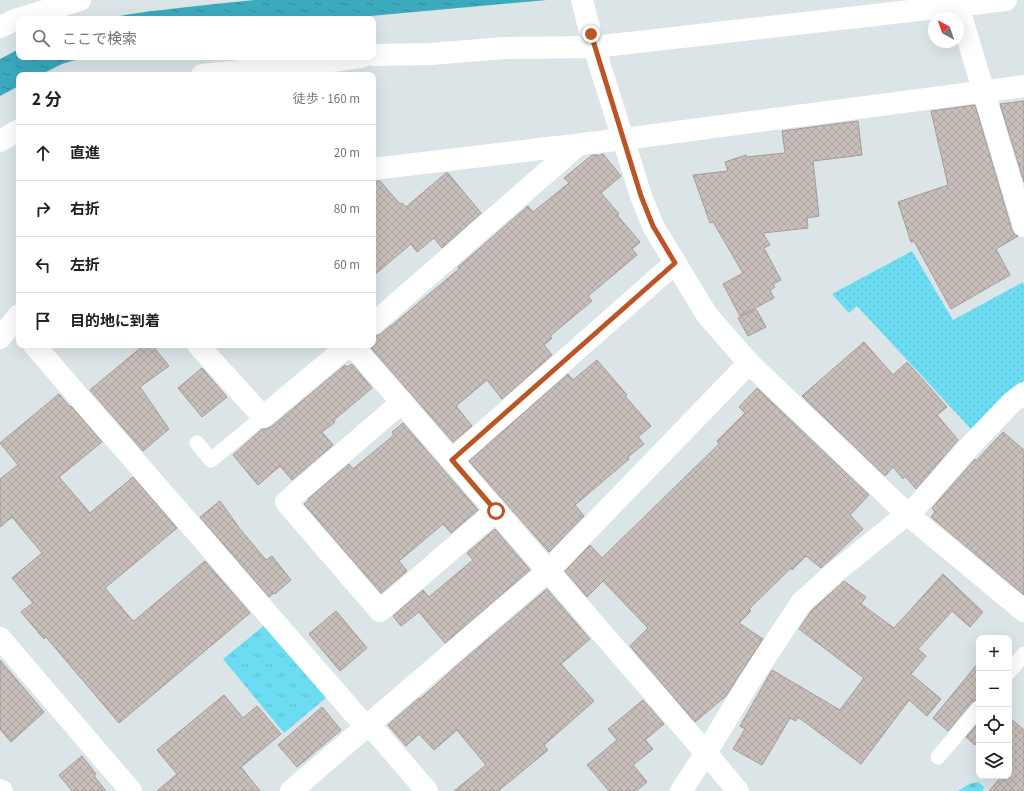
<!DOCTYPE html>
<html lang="ja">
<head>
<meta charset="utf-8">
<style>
  body { margin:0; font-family:"Source Sans 3","Noto Sans JP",sans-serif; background:#f2f2f2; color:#202124 }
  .controls { position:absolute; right:12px; bottom:12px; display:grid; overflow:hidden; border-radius:8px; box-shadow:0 4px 16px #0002 }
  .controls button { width:36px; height:36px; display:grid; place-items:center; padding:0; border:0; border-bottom:1px solid #e0e0e0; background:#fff; color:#202124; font:20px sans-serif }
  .compass { position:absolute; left:928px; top:12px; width:36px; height:36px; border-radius:50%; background:#fff; box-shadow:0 4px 16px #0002; rotate:320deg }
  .stop { position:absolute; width:12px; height:12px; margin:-9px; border:3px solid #bb5525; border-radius:50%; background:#fff }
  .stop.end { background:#bb5525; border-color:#fff; box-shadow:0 1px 4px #0008 }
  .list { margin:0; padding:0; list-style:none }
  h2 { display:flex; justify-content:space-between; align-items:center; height:52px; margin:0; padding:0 16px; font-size:17px }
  h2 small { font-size:13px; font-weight:400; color:#757577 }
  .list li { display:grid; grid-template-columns:26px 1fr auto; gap:12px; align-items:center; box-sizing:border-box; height:56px; padding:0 16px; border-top:1px solid #e0e0e0 }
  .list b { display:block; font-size:15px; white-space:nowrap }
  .list em { font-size:13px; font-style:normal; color:#757577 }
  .icon { flex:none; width:22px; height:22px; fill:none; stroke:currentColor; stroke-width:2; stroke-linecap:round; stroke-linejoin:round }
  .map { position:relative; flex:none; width:1024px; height:791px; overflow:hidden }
  .search { position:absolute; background:#fff; box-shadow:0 4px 16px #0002; left:16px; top:16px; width:360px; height:44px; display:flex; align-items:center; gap:10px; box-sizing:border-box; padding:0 14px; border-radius:8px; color:#757577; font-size:15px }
  .panel { position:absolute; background:#fff; box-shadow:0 4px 16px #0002; left:16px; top:72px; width:360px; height:276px; border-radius:8px }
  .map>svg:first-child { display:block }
  .grass { fill:url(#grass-dots) }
  .forest { fill:url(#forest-firs) }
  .park { fill:url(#park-tufts) }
  .water { fill:url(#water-ripples) }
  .building { fill:url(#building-cross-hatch); stroke:#a49b97 }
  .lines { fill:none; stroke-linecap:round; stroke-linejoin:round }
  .lane { stroke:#fff; stroke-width:15 }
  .street { stroke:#fff; stroke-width:22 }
  .route { stroke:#bb5525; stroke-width:5 }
</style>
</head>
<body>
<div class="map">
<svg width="1024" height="791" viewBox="0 0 1024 791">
  <defs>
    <pattern id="grass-dots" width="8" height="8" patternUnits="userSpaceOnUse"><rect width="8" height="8" fill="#6cdcf2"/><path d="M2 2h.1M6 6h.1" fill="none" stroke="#5dbdd0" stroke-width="1.8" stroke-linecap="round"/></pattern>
    <pattern id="forest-firs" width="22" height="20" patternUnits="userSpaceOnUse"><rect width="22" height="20" fill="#6cdcf2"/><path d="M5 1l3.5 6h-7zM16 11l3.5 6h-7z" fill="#5dbdd0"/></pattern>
    <pattern id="park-tufts" width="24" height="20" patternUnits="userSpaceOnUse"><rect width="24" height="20" fill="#6cdcf2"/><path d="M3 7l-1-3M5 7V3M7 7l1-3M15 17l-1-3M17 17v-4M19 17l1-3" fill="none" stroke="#5dbdd0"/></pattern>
    <pattern id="water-ripples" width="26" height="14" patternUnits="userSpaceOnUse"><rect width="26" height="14" fill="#3baabf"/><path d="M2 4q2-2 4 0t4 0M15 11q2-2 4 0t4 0" fill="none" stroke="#318a9b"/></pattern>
    <pattern id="building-cross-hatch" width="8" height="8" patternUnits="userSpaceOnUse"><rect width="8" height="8" fill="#c8bfbb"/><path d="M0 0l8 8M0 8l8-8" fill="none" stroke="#aca4a1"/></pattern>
  </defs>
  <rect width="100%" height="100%" fill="#dbe5e8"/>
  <path class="grass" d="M 912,251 L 953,320 L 1023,282 L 1024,286 L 1024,381 L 971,429 L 857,306 L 849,313 L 832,294 Z"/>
  <path class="forest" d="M 978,782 L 984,787 L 983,791 L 958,791 L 969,784 Z"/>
  <path class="park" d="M 266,624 L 327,697 L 284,733 L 223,659 Z"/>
  <path class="water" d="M 255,0 L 547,0 L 338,19 L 108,19 C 125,14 144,12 162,10 C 193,6 224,3 255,0 Z
    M 19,49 L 19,57 L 85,57 L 62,64 L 40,75 L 19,75 L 19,86 L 0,96 L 0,59 Z"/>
  <path class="building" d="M 1024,101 L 1024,182 L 1000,104 Z
    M 975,105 L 1012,230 L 1015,235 L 1018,236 L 996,249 L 1010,275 L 951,309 L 914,241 L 911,242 L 898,202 L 948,185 L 931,111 Z
    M 858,121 L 862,155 L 813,161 L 819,216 L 807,218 L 808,228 L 763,233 L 770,245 L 764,248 L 781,280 L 773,284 L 775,287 L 770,290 L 774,298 L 740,316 L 723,284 L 743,273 L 713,222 L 710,223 L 693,175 L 728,171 L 725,162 L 746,155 L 746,157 L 785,153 L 782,131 Z
    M 602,154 L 603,154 L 621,176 L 601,193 L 619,214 L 617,215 L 640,242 L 632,249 L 637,255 L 588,296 L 592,301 L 550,336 L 552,338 L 544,345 L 552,355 L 502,399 L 487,380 L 456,406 L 472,426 L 453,442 L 371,348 L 373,346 L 373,336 L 376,336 L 381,334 L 390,326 L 391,326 L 459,269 L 458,267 L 528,206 L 533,212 L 569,183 L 564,178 L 592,155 L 598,155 L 599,156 Z
    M 446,173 L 448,173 L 481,213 L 442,248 L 434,238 L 417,252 L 411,244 L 373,276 L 373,181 L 380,181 L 400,204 L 402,203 L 406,207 Z
    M 756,309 L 766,327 L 748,336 L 738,318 Z
    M 864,342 L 893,375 L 907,362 L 947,407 L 937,415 L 958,440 L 916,489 L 905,476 L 903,479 L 893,467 L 885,476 L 802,396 Z
    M 144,345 L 152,345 L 169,366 L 140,387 L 169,429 L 143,451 L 90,390 Z
    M 597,360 L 627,395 L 625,396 L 651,426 L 638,437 L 644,444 L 628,457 L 629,459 L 575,505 L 584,516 L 549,552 L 469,461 L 568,374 L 573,380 Z
    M 352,364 L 372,388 L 334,420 L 335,422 L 322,432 L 333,445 L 292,480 L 280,466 L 258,485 L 233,455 L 262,429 L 266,429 L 271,427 L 345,365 L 347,367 Z
    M 202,368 L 227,397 L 202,417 L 178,388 Z
    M 757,388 L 869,495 L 850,515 L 863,529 L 821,568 L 806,556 L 792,570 L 791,568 L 749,609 L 751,611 L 739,623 L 763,639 L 726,696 L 695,722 L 630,646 L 648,628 L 603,581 L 587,597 L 565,571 L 590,545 L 602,558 L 719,444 L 717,441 L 745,413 L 739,407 Z
    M 59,394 L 70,407 L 71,406 L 102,442 L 59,477 L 90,513 L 133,477 L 177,528 L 105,588 L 133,621 L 134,621 L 205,561 L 250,613 L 119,723 L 46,637 L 44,639 L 21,612 L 33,603 L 12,578 L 42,553 L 12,517 L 0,527 L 0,479 L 18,465 L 0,443 Z
    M 403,423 L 478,510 L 451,533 L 443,524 L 399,561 L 407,571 L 381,593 L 304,504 L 309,500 L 308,499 L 349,464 L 353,469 L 394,435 L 392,432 Z
    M 1003,432 L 1024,450 L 1024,595 L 931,517 L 935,512 L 932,508 L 975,459 L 976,461 Z
    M 220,501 L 240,529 L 266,560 L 272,556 L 291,580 L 275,594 L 274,593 L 269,597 L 200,517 Z
    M 495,529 L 530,570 L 445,643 L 419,612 L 401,626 L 393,616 L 423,590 L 429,597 L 473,560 L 467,553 Z
    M 943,574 L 983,612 L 970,627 L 952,611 L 918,649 L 926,656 L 911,674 L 941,699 L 927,716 L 909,700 L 861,764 L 798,717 L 796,721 L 790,718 L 762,765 L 733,749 L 745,729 L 740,726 L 772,670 L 840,710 L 864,678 L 799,629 L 812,610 L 841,584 L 844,581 L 866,597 L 861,604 L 894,628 Z
    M 547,589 L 590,639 L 561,664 L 594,701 L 544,745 L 548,750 L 514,778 L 498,791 L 454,791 L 486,765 L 457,730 L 434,750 L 419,734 L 406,746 L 388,725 L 419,698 L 420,699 L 461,662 Z
    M 336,611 L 367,648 L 340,671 L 309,634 Z
    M 0,660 L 44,712 L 11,742 L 0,729 Z
    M 979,662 L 979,699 L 976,700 L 972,702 L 948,731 L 933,718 Z
    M 224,695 L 243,718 L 257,706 L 281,734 L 241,767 L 260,791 L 157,791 L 177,774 L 157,750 Z
    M 643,700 L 664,724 L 645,740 L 653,749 L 633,765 L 647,782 L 636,791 L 609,791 L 587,765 L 617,740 L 608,729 Z
    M 322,707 L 341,730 L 297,767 L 278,745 Z
    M 1009,717 L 1024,730 L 1024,791 L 989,791 L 1002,776 L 1009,776 L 1009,767 L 1011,764 L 1009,762 Z
    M 979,722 L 979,741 L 975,745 L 966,737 Z
    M 82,756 L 96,774 L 94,776 L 106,791 L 72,791 L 59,775 Z"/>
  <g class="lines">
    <path class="lane" d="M 197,443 L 211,460 L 263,417
      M 1009,672 L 1024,654
      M 938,757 L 979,708"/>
    <path class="street" d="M 582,0 L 594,47 L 641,196 L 653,226 L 707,315 L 749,363 L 907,514 L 1024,611
      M 958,6 L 1024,226
      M 0,27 L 15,20 L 80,0
      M 373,55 L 430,54 L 505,48 L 594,47 L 1006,0
      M 202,75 C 255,69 308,65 361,57
      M 0,141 L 19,130
      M 373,169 L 624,139 L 1024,86
      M 373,324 L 578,145
      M 0,338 L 19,315
      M 34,345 L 366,727
      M 198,345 L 263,417 L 349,345
      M 352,345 L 706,753 L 738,791
      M 402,402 L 286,502 L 380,611 L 496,511
      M 452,460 L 675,263
      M 0,638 L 131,791
      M 369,724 L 427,791
      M 0,790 L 2,791
      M 291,791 L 548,571 L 749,363
      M 681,791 L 706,753 L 749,682 L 801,603 L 833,574 L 917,506 L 970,446 L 1012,402 L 1024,393"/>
  </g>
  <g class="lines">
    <path class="route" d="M 496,511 L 452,460 L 675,263 L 653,226 L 641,196 L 591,34"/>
  </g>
</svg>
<div class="controls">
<button>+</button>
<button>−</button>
<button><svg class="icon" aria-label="locate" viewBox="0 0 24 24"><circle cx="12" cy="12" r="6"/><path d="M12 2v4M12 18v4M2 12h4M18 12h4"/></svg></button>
<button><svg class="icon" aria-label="layers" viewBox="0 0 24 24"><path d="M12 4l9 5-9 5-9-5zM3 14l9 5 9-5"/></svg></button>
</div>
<svg class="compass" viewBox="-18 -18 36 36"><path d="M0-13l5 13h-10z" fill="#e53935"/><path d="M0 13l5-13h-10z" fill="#757577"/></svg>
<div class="stop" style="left:496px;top:511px"></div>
<div class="stop end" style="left:591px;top:34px"></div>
<div class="search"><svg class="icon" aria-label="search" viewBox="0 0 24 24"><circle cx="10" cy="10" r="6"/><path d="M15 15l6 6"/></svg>ここで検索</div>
<section class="panel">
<h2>2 分<small>徒歩 · 160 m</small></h2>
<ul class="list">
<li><svg class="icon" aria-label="ahead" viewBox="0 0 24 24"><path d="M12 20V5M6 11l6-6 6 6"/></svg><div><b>直進</b></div><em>20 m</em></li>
<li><svg class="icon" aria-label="right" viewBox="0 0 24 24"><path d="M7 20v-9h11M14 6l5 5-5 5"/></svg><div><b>右折</b></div><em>80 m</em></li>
<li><svg class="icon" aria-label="left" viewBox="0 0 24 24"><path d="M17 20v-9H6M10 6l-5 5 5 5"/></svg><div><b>左折</b></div><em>60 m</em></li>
<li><svg class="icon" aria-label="arrive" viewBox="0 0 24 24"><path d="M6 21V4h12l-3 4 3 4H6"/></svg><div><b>目的地に到着</b></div></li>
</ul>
</section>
</div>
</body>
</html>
